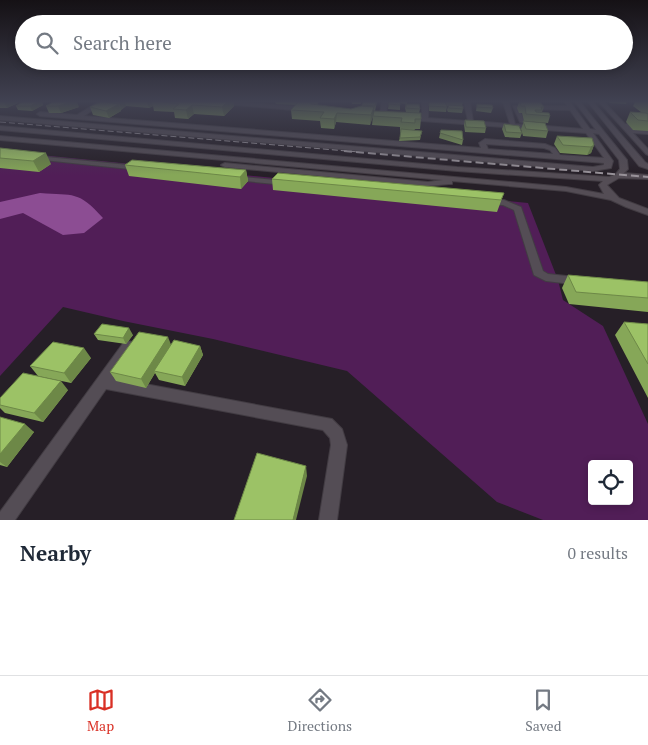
<!DOCTYPE html>
<html lang="en">
<head>
<meta charset="utf-8">
<style>
  body { margin:0; font-family:"PT Serif",serif; background:#f2f2f3; color:#1f2937 }
  .controls { position:absolute; right:15px; bottom:15px; display:grid; overflow:hidden; border-radius:5px; box-shadow:0 2px 8px #0003 }
  .controls button { width:45px; height:45px; display:grid; place-items:center; padding:0; border:0; border-bottom:1px solid #e0e1e3; background:#fff; color:#1f2937; font:25px sans-serif }
  .list { margin:0; padding:0; list-style:none }
  h2 { display:flex; justify-content:space-between; align-items:center; height:65px; margin:0; padding:0 20px; font-size:21px }
  h2 small { font-size:16px; font-weight:400; color:#747a83 }
  .icon { flex:none; width:28px; height:28px; fill:none; stroke:currentColor; stroke-width:2; stroke-linecap:round; stroke-linejoin:round }
  .map { position:relative; flex:none; width:648px; height:520px; overflow:hidden }
  .search { position:absolute; background:#fff; box-shadow:0 2px 8px #0003; left:15px; right:15px; top:15px; height:55px; display:flex; align-items:center; gap:12px; box-sizing:border-box; padding:0 18px; border-radius:28px; color:#747a83; font-size:19px }
  .sheet { height:155px; background:#fff }
  nav { display:flex; justify-content:space-around; align-items:center; box-sizing:border-box; height:70px; border-top:1px solid #e0e1e3; background:#fff; font-size:14px; color:#747a83 }
  nav a { display:grid; justify-items:center; gap:2px }
  nav .on { color:#d93025 }
  .map>svg:first-child { display:block }
  .green { fill:#511e57; fill-rule:evenodd }
  .water { fill:#8c4d93 }
  .lines { fill:none; stroke-linecap:round; stroke-linejoin:round }
  .minor-casing { stroke:#423c43; stroke-width:2 }
  .minor { fill:#544d55; fill-rule:evenodd }
  .rail-far1 { stroke:#989299; stroke-width:1; stroke-dasharray:6 3; stroke-linecap:butt }
  .rail { stroke:#989299; stroke-width:2; stroke-dasharray:8 4; stroke-linecap:butt }
  .wall { fill:#86a758 }
  .shaded-wall { fill:#6d8847 }
  .building { fill:#9cc266; stroke:#6d8847 }
</style>
</head>
<body>
<div class="map">
<svg width="648" height="520" viewBox="0 0 648 520">
  <rect width="100%" height="100%" fill="#261f27"/>
  <path class="green" d="M 0,151 L 528,203 L 558,280 L 563,300 L 603,326 L 648,424 L 648,520 L 543,520 L 497,502 L 347,371 L 213,339 L 123,321 L 63,307 L 0,376 ZM 592,464 L 629,464 L 629,501 L 592,501 Z"/>
  <path class="water" d="M 40,193 C 74,196 78,190 103,218 L 84,233 L 63,235 L 23,213 L 0,219 L 0,202 Z"/>
  <g class="lines">
    <defs>
      <path id="minor" d="M 98,102 L 104,102 L 84,116 L 481,148 L 479,143 L 485,139 L 545,144 L 555,148 L 560,155 L 604,158 L 586,133 L 409,120 L 406,118 L 409,116 L 422,117 L 422,102 L 428,102 L 428,118 L 468,121 L 464,102 L 470,102 L 473,121 L 510,124 L 503,102 L 509,102 L 515,124 L 529,125 L 520,122 L 513,106 L 567,106 L 565,102 L 570,102 L 590,129 L 596,130 L 575,102 L 580,102 L 627,160 L 628,169 L 624,173 L 648,175 L 648,179 L 619,178 L 607,185 L 619,198 L 648,209 L 648,215 L 626,207 L 611,200 L 566,191 L 452,181 L 452,184 L 449,184 L 428,186 L 225,167 L 221,165 L 225,163 L 428,182 L 443,180 L 0,140 L 0,136 L 566,187 L 604,194 L 599,185 L 603,181 L 457,171 L 0,130 L 0,126 L 457,167 L 609,177 L 615,175 L 620,169 L 619,160 L 599,134 L 593,133 L 613,161 L 611,168 L 593,171 L 0,120 L 0,116 L 593,167 L 604,165 L 604,163 L 40,116 L 37,114 L 40,112 L 77,115 ZM 519,109 L 570,110 L 583,129 L 535,125 L 535,123 L 524,120 ZM 486,144 L 544,148 L 550,150 L 553,154 L 488,149 Z
        M 202,102 L 234,102 L 305,107 L 308,109 L 305,111 Z
        M 382,102 L 388,102 L 386,113 L 383,115 L 380,113 Z
        M 588,102 L 593,102 L 645,162 L 648,164 L 648,169 L 639,166 Z
        M 599,102 L 604,102 L 625,124 L 629,124 L 635,129 L 648,130 L 648,134 L 633,133 L 648,149 L 648,155 L 646,154 Z
        M 36,156 L 139,166 L 143,168 L 139,170 L 34,159 L 34,157 Z
        M 232,176 L 285,181 L 289,183 L 285,185 L 235,180 L 232,180 Z
        M 484,200 L 504,200 L 521,207 L 543,271 L 548,274 L 584,278 L 585,281 L 584,284 L 580,285 L 546,281 L 534,275 L 514,210 L 503,205 L 484,204 Z
        M 128,341 L 132,342 L 134,346 L 113,378 L 332,419 L 342,429 L 347,445 L 337,520 L 319,520 L 331,445 L 330,438 L 323,430 L 106,389 L 15,520 L 0,520 L 0,512 L 124,342 Z"/>
    </defs>
    <use href="#minor" class="minor-casing"/>
    <use href="#minor" class="minor"/>
    <path class="rail-far1" d="M 0,122 L 359,152"/>
    <path class="rail" d="M 344,151 L 648,177"/>
  </g>
  <path class="wall" d="M 0,102 L 20,102 L 7,108 L 0,108 Z
    M 22,102 L 42,102 L 43,105 L 32,111 L 18,110 L 16,106 Z
    M 53,102 L 79,107 L 61,113 L 49,113 L 46,106 Z
    M 100,102 L 233,102 L 234,106 L 224,116 L 194,114 L 188,119 L 175,118 L 174,112 L 154,111 L 153,106 L 149,108 L 126,106 L 121,110 L 121,111 L 109,118 L 93,115 L 90,107 Z
    M 275,102 L 319,102 L 317,105 L 351,109 L 362,106 L 363,102 L 377,102 L 375,111 L 373,110 L 373,116 L 370,125 L 336,122 L 334,129 L 321,128 L 320,121 L 292,119 L 291,110 L 296,105 L 276,104 Z
    M 352,102 L 361,102 L 361,104 L 352,104 Z
    M 389,102 L 407,102 L 407,104 L 420,109 L 419,113 L 421,119 L 420,129 L 415,129 L 414,131 L 422,131 L 420,140 L 399,141 L 401,132 L 400,132 L 400,127 L 372,125 L 373,116 L 406,112 L 405,108 L 406,104 L 400,103 L 400,110 L 388,109 Z
    M 429,102 L 463,102 L 462,106 L 463,109 L 462,113 L 448,112 L 447,110 L 448,106 L 446,106 L 447,107 L 446,112 L 429,111 Z
    M 519,102 L 540,102 L 544,107 L 542,112 L 550,116 L 548,123 L 524,121 L 548,131 L 546,138 L 523,136 L 521,129 L 524,121 L 522,113 L 519,113 L 517,108 Z
    M 609,102 L 627,102 L 626,104 L 610,103 Z
    M 635,102 L 648,102 L 648,131 L 633,130 L 626,122 L 630,112 L 641,112 L 633,106 Z
    M 477,104 L 493,108 L 491,113 L 476,111 Z
    M 465,120 L 486,128 L 485,133 L 465,132 L 464,125 Z
    M 504,124 L 522,133 L 520,138 L 505,137 L 502,129 Z
    M 441,130 L 463,140 L 462,145 L 439,138 Z
    M 557,136 L 594,145 L 591,153 L 587,155 L 560,153 L 554,144 Z
    M 0,148 L 51,164 L 39,172 L 0,168 Z
    M 125,165 L 246,170 L 248,181 L 241,189 L 129,176 Z
    M 272,179 L 504,193 L 497,212 L 273,190 Z
    M 568,275 L 648,282 L 648,312 L 569,304 L 562,288 Z
    M 624,322 L 648,324 L 648,398 L 615,335 Z
    M 94,334 L 133,335 L 126,344 L 98,340 Z
    M 171,345 L 200,346 L 203,355 L 185,386 L 159,380 L 155,373 L 146,388 L 116,381 L 110,372 Z
    M 91,358 L 71,383 L 38,376 L 30,366 Z
    M 68,390 L 43,422 L 5,413 L 0,408 L 0,398 Z
    M 0,417 L 34,432 L 7,467 L 0,465 Z"/>
  <path class="shaded-wall" d="M 4,102 L 20,102 L 7,108 Z
    M 38,102 L 42,102 L 43,105 L 32,111 L 30,106 Z
    M 70,102 L 77,102 L 79,107 L 61,113 L 58,106 Z
    M 119,102 L 125,102 L 126,106 L 121,110 Z
    M 147,102 L 152,102 L 153,106 L 149,108 Z
    M 227,102 L 233,102 L 234,106 L 224,116 L 222,107 Z
    M 119,104 L 121,111 L 109,118 L 106,111 Z
    M 192,105 L 194,114 L 188,119 L 186,110 Z
    M 374,107 L 373,116 L 370,125 L 371,115 Z
    M 337,113 L 336,122 L 334,129 L 334,119 Z
    M 594,145 L 591,153 L 587,155 L 591,147 Z
    M 46,153 L 51,164 L 39,172 L 33,161 Z
    M 246,170 L 248,181 L 241,189 L 240,177 Z
    M 129,328 L 133,335 L 126,344 L 123,338 Z
    M 168,337 L 172,347 L 154,371 L 155,373 L 146,388 L 141,379 Z
    M 200,346 L 203,355 L 185,386 L 182,377 Z
    M 84,348 L 91,358 L 71,383 L 64,373 Z
    M 61,381 L 68,390 L 43,422 L 34,413 Z
    M 25,424 L 34,432 L 7,467 L 0,462 L 0,454 Z
    M 306,466 L 307,476 L 296,520 L 293,520 Z"/>
  <path class="building" d="M 22,102 L 38,102 L 30,106 L 16,106 Z
    M 53,102 L 70,102 L 58,106 L 46,106 Z
    M 100,102 L 105,102 L 119,104 L 106,111 L 90,107 Z
    M 163,102 L 227,102 L 222,107 L 192,105 L 186,110 L 173,109 L 179,104 Z
    M 298,102 L 311,102 L 311,104 L 351,109 L 361,106 L 374,107 L 371,115 L 337,113 L 334,119 L 320,118 L 324,112 L 291,110 Z
    M 363,102 L 376,102 L 375,106 L 362,105 Z
    M 389,102 L 400,102 L 400,105 L 388,104 Z
    M 429,102 L 445,102 L 447,107 L 429,106 Z
    M 520,102 L 540,102 L 544,107 L 541,107 L 542,110 L 535,110 L 536,112 L 549,113 L 550,116 L 526,114 L 525,106 L 521,106 Z
    M 406,104 L 419,104 L 420,109 L 406,108 Z
    M 477,104 L 492,105 L 493,108 L 477,107 Z
    M 448,105 L 463,106 L 463,109 L 449,108 Z
    M 374,111 L 421,113 L 421,119 L 415,119 L 415,123 L 401,122 L 402,118 L 373,116 Z
    M 630,112 L 646,113 L 648,114 L 648,121 L 638,120 Z
    M 465,120 L 484,121 L 486,128 L 466,127 Z
    M 523,121 L 545,123 L 548,131 L 526,129 Z
    M 504,124 L 519,126 L 522,133 L 506,132 Z
    M 401,129 L 422,131 L 420,137 L 400,138 Z
    M 441,130 L 462,131 L 463,140 L 440,133 Z
    M 557,136 L 592,138 L 594,145 L 591,147 L 563,145 Z
    M 0,148 L 46,153 L 33,161 L 0,158 Z
    M 132,160 L 246,170 L 240,177 L 125,165 Z
    M 278,173 L 504,193 L 501,200 L 272,179 Z
    M 568,275 L 648,282 L 648,298 L 576,292 Z
    M 624,322 L 648,324 L 648,364 Z
    M 102,324 L 129,328 L 123,338 L 94,334 Z
    M 139,332 L 168,337 L 141,379 L 110,372 Z
    M 174,340 L 200,346 L 182,377 L 154,371 Z
    M 53,342 L 84,348 L 64,373 L 30,366 Z
    M 23,373 L 61,381 L 34,413 L 0,405 L 0,398 Z
    M 0,417 L 25,424 L 0,454 Z
    M 257,453 L 306,466 L 293,520 L 234,520 Z"/>
  <linearGradient id="sky" x2="0" y2="1"><stop stop-color="#151115"/><stop offset="0.58" stop-color="#414252"/><stop offset="1" stop-color="#414252" stop-opacity="0"/></linearGradient>
  <rect width="648" height="175" fill="url(#sky)"/>
</svg>
<div class="controls">
<button><svg class="icon" aria-label="locate" viewBox="0 0 24 24"><circle cx="12" cy="12" r="6"/><path d="M12 2v4M12 18v4M2 12h4M18 12h4"/></svg></button>
</div>
<div class="search"><svg class="icon" aria-label="search" viewBox="0 0 24 24"><circle cx="10" cy="10" r="6"/><path d="M15 15l6 6"/></svg>Search here</div>
</div>
<section class="sheet">
<h2>Nearby<small>0 results</small></h2>
<ul class="list">
</ul>
</section>
<nav>
<a class="on"><svg class="icon" aria-label="map" viewBox="0 0 24 24"><path d="M3 6l6-2 6 2 6-2v14l-6 2-6-2-6 2zM9 4v14M15 6v14"/></svg>Map</a>
<a><svg class="icon" aria-label="directions" viewBox="0 0 24 24"><path d="M12 3l9 9-9 9-9-9zM9 14v-3h6M13 9l2 2-2 2"/></svg>Directions</a>
<a><svg class="icon" aria-label="saved" viewBox="0 0 24 24"><path d="M7 4h10v16l-5-4-5 4z"/></svg>Saved</a>
</nav>
</body>
</html>
